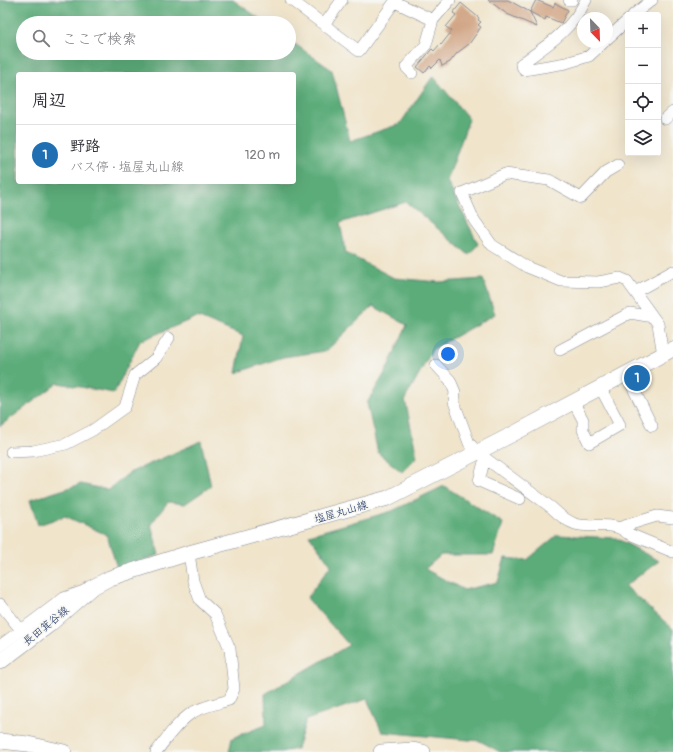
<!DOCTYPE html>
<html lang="ja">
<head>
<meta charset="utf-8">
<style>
  body { margin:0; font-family:Pangolin,"Klee One",sans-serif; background:#f2f2f3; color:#2b2b33 }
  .controls { position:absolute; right:12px; top:12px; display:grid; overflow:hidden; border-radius:4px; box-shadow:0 4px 16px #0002 }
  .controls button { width:36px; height:36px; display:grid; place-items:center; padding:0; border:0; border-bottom:1px solid #e1e1e2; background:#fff; color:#2b2b33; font:20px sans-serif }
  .compass { position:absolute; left:577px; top:12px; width:36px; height:36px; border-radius:50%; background:#fff; box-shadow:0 4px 16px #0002; rotate:157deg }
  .you { position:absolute; left:448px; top:354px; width:14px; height:14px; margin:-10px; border:3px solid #fff; border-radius:50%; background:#1a73e8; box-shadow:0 0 0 6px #1a73e833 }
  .badge { display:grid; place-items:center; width:26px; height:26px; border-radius:50%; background:#1f6fb2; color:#fff; font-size:13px; font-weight:700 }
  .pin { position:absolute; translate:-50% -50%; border:2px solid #fff; box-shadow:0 1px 4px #0006 }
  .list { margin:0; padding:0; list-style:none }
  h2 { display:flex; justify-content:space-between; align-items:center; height:52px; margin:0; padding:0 16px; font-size:17px }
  h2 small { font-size:13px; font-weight:400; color:#7c7c81 }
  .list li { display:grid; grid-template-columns:26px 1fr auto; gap:12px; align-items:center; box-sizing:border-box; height:60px; padding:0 16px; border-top:1px solid #e1e1e2 }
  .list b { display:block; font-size:15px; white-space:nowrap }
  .list p { margin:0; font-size:13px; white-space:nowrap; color:#7c7c81 }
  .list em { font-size:13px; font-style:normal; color:#7c7c81 }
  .icon { flex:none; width:22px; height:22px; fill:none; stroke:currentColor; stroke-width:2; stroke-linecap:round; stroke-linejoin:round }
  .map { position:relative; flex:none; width:673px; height:752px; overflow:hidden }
  .search { position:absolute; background:#fff; box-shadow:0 4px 16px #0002; left:16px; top:16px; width:280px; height:44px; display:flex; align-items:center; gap:10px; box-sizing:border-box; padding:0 14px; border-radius:22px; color:#7c7c81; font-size:15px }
  .panel { position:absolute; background:#fff; box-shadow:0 4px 16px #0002; left:16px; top:72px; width:280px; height:112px; border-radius:4px }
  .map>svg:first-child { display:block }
  .forest { fill:#5cac79; stroke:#3c6e6c; fill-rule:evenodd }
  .building { fill:#d1a686 }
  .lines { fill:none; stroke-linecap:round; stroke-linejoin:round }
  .street-casing { stroke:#868a94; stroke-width:12 }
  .secondary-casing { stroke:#868a94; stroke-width:16 }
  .street { stroke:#fff; stroke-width:11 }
  .secondary { stroke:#fff; stroke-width:15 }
  .labels { text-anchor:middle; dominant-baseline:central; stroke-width:3; stroke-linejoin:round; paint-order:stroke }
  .street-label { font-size:11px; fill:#1b2f5e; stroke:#f6f6f2 }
</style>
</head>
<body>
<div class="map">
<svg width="673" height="752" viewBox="0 0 673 752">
  <rect width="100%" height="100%" fill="#f6f6f2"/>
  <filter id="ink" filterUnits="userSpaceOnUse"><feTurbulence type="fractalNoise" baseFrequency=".025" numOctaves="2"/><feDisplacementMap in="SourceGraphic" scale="8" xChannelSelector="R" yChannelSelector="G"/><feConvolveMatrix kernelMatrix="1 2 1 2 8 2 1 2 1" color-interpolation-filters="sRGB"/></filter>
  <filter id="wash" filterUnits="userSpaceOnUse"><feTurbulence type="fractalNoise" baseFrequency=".012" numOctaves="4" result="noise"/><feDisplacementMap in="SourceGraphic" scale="16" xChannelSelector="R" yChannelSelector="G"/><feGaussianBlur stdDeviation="0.9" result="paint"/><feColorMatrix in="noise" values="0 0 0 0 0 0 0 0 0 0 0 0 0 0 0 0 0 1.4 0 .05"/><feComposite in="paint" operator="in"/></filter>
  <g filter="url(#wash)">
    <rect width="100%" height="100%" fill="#f0e4ca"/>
    <path class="forest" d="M 0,0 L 233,0 L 266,23 L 23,23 L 23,53 L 289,53 L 289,40 L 332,70 L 350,141 L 400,124 L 433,76 L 469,119 L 447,181 L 478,244 L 469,255 L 406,202 L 340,223 L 346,253 L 394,278 L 439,282 L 483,279 L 495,314 L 433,349 L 405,399 L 417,457 L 402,472 L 378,453 L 367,403 L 386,371 L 407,325 L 373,306 L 326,351 L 283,357 L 236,373 L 243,336 L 197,317 L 140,341 L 114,393 L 58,383 L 0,426 ZM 18,74 L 294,74 L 294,182 L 18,182 Z
      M 201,441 L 211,486 L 185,504 L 168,502 L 151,524 L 159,555 L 117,568 L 107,535 L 65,516 L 38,525 L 30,500 L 81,484 L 108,490 L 129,473 Z
      M 444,486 L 503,523 L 493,555 L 441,555 L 425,569 L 464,590 L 498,582 L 505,558 L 527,560 L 557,535 L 616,538 L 659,561 L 625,586 L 673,629 L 673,752 L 500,752 L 480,741 L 382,732 L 367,699 L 306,720 L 297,749 L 281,752 L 229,752 L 232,738 L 266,725 L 265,694 L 349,645 L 307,598 L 331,565 L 309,535 L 392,511 Z"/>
    <g id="blocks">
      <path class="building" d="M 488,0 L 508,0 L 530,12 L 536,0 L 553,7 L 555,3 L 568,10 L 561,23 L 546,17 L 545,20 L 530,12 L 537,27 L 507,14 Z
        M 461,3 L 479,18 L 478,20 L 481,22 L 478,25 L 481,27 L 469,44 L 457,53 L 450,62 L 442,66 L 440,60 L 432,68 L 430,66 L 424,73 L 417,67 L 432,49 L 434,51 L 440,44 L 441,45 L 452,31 L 446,27 L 456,15 L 453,13 Z"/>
    </g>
  </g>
  <g filter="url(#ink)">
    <use href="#blocks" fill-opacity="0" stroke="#868a94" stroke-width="1"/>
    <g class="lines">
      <defs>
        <path id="street" d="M 291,0 L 359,51 L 396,0
          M 569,0 L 572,0
          M 586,0 C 572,30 546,46 521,64 L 524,70 L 566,63 L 589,56 L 604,42
          M 395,2 L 433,20 L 450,0
          M 633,15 L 652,0
          M 324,25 L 342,0
          M 607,39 L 628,20
          M 412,73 L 406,67 L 426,45 L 433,20
          M 665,119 L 673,112
          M 618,165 L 606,172 L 581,198 L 549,180 L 505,174 L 462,193 L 474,220 L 492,245 L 527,267 L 561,281 L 598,282 L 620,278 L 627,281 L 658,324 L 663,355
          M 635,292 L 673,271
          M 560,350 L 630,313 L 653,317
          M 436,365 L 450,380 L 455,392 L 454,402 L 469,443 L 477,452 L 552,508 C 559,515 565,520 575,524 C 591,529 614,520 627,533 L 673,552
          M 626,374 L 652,426
          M 573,401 L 583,420 L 583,430 L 589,443 L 620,425 L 600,387
          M 11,452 L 33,451 L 66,444 L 93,430 L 125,407 L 135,375 L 156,358 L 169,338
          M 485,458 L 479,481 L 520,499
          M 621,527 L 657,516 L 673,518
          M 0,604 L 21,630
          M 0,646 L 64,598 L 84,591
          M 156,752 C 166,739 176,724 190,714 C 200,707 216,704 229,700 L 234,689 L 230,649 L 215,614 L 200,600 L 193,581 L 189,553"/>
        <path id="secondary" d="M 0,662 L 49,625 L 91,588 L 110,578 L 189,553 L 388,498 L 511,435 L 673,349
          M 0,741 L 28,744 L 64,752
          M 381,752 L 413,750 L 423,752"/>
      </defs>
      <use href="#street" class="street-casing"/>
      <use href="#secondary" class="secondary-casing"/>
      <use href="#street" class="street"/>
      <use href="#secondary" class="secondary"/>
    </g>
  </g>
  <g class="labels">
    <g class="street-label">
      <text transform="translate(341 512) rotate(-16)">塩屋丸山線</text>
      <text transform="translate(46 626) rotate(-39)">長田箕谷線</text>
    </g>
  </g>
</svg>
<div class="controls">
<button>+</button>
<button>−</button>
<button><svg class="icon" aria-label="locate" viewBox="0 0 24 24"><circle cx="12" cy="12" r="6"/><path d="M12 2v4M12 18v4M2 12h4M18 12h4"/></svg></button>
<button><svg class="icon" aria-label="layers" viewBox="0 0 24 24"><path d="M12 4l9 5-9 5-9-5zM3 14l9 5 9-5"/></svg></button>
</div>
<svg class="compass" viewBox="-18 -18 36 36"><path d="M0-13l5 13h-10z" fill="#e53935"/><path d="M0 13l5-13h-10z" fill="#7c7c81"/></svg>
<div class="you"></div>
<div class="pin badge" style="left:637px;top:378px">1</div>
<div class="search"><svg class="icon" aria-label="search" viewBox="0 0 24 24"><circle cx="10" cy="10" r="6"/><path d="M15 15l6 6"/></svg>ここで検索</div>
<section class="panel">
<h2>周辺<small></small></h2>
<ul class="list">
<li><span class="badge">1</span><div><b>野路</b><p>バス停 · 塩屋丸山線</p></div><em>120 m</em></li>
</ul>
</section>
</div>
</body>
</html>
